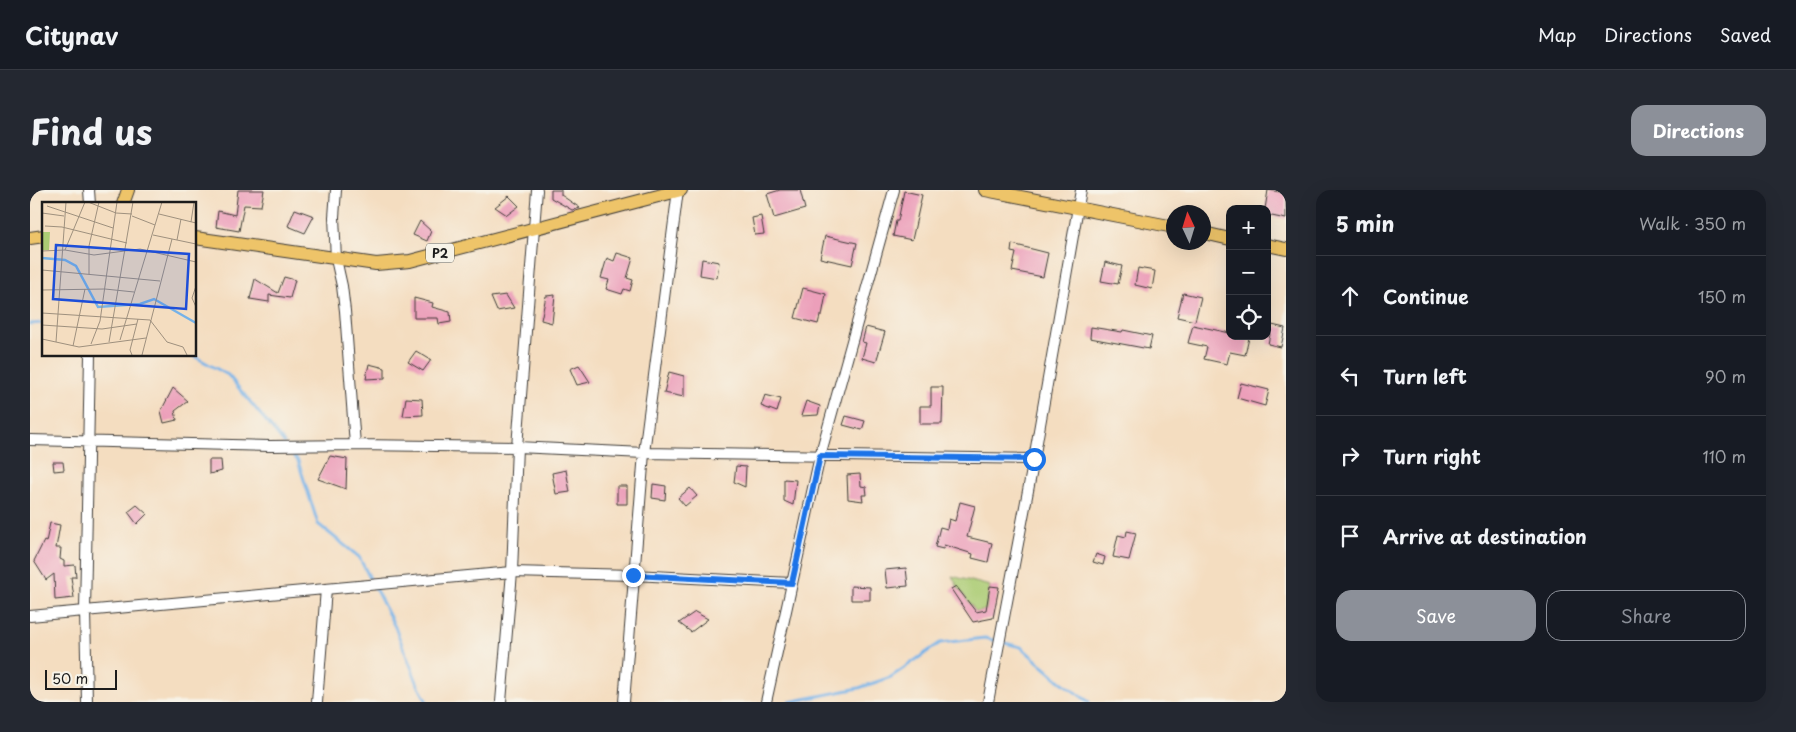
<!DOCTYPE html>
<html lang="en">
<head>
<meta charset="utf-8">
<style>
  body { margin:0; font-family:"Playpen Sans",sans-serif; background:#242831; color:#f1f3f6 }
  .controls { position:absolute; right:15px; top:15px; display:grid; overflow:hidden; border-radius:10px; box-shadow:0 5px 20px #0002 }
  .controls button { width:45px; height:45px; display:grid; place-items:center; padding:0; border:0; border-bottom:1px solid #363941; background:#171b24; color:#f1f3f6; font:25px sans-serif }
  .compass { position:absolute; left:1136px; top:15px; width:45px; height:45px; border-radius:50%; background:#171b24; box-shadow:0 5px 20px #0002; rotate:356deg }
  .scale { position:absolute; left:15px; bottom:12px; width:72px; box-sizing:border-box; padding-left:5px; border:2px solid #1c1c1c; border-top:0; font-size:14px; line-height:18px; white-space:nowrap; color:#1c1c1c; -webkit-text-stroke:4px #f7f3e8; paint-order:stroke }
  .stop { position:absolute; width:15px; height:15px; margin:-11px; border:4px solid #1a73e8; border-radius:50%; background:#fff }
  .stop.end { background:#1a73e8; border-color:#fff; box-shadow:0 1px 5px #0008 }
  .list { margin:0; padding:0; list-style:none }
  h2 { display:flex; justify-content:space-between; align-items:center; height:65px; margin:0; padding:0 20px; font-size:21px }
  h2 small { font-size:16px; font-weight:400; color:#9ea1a6 }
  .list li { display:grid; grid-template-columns:32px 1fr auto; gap:15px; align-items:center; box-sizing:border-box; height:80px; padding:0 20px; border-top:1px solid #363941 }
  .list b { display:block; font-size:19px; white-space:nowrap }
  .list em { font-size:16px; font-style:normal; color:#9ea1a6 }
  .actions { display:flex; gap:10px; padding:15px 20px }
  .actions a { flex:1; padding:11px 0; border:1px solid #8c9099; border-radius:15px; text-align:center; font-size:18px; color:#8c9099 }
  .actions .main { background:#8c9099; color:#fff }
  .icon { flex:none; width:28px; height:28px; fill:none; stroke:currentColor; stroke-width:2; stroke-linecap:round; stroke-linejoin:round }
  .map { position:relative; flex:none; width:1256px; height:512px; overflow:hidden; border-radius:15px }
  header { display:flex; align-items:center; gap:30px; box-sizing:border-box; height:70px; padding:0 25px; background:#171b24; border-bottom:1px solid #363941 }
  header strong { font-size:24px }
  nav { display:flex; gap:28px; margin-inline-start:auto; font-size:18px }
  .intro { display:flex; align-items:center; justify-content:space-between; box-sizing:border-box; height:120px; padding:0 30px }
  h1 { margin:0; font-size:35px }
  .button { padding:12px 22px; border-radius:15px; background:#8c9099; color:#fff; font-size:18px; font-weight:700 }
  main { display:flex; gap:30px; padding:0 30px }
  aside { flex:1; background:#171b24; border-radius:15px; box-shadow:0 5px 20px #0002 }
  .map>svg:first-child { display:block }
  .green { fill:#accc74; stroke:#647448 }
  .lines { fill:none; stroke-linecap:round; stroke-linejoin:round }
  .stream { stroke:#76b2e8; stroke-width:3 }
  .building { fill:#ec9fba }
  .minor-casing { stroke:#3c3935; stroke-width:12 }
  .major-casing { stroke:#3c3935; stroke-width:14 }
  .minor { stroke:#fff; stroke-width:10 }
  .major { stroke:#eec469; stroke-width:12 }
  .route { stroke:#1a73e8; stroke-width:6 }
  .labels { text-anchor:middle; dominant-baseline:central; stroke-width:4; stroke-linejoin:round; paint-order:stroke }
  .shield { fill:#f7f3e8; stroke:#5e5c59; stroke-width:1 }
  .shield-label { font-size:12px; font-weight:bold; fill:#1c1c1c }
  .inset-river { fill:none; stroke:#76b2e8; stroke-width:2.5 }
  .inset-road { fill:none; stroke:#9e907e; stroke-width:1 }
  .view { fill:#1d4ed8; fill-opacity:0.15; stroke:#1d4ed8; stroke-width:2.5 }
  .inset-edge { fill:none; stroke:#1c1c1c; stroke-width:2.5 }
</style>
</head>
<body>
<header>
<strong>Citynav</strong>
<nav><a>Map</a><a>Directions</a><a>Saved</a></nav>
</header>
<div class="intro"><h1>Find us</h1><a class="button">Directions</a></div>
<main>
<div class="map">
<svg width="1256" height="512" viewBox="0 0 1256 512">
  <rect width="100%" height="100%" fill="#f7f3e8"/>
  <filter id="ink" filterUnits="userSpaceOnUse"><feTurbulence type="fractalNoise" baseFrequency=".02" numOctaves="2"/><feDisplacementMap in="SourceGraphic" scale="10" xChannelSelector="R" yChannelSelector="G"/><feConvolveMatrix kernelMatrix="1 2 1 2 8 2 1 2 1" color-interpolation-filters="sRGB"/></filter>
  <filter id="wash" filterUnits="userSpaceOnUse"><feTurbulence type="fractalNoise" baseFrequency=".0096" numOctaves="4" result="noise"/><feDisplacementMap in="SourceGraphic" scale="20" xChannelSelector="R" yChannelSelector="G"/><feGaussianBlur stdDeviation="1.12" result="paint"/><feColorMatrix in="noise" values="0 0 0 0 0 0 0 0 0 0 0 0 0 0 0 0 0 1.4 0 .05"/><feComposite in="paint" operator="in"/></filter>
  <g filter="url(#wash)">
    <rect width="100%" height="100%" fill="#f4ddc0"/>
    <path class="green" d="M 922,386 L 960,396 L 956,420 L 946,422 L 929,399 Z"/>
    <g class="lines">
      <path class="stream" d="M 0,134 L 14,133
        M 162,165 L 198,185 L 254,253
        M 258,258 L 268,271 L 288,334 L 329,367 L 365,437 L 389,497 L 397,512
        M 759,512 L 829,498 L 861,487 L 910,453 L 955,448 L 991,457 L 1030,491 L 1059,512"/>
    </g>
    <g id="blocks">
      <path class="building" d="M 208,0 L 234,0 L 231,16 L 214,15 L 209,41 L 186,37 L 188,21 L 205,25 Z
        M 521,0 L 531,0 L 531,5 L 550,18 L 542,20 L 521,8 Z
        M 750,0 L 770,0 L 775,19 L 744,28 L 737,4 Z
        M 1238,0 L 1256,3 L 1256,29 L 1237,25 L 1237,19 L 1235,19 Z
        M 874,1 L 892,5 L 882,50 L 863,46 L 866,31 L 868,31 Z
        M 479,6 L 489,16 L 477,25 L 465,17 Z
        M 265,19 L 284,26 L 275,43 L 258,36 Z
        M 731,26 L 734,44 L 725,45 L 722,28 Z
        M 390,31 L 401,41 L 397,51 L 383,45 Z
        M 795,46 L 827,53 L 822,75 L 790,68 Z
        M 982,54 L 1018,63 L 1013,87 L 982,81 L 986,63 L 981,62 Z
        M 587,63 L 603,68 L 597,88 L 603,90 L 600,101 L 594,99 L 592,104 L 576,99 L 579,90 L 571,88 L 577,68 L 584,71 Z
        M 672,69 L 689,72 L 687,88 L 670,85 Z
        M 1075,72 L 1092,76 L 1088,94 L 1071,91 Z
        M 1108,78 L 1125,81 L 1122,99 L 1105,95 Z
        M 254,87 L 265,90 L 260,108 L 239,105 L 239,112 L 220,109 L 225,89 L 248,103 Z
        M 773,98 L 796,104 L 792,126 L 790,126 L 788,134 L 765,128 Z
        M 1153,103 L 1171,107 L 1165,131 L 1147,127 Z
        M 476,105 L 484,118 L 467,121 L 461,107 Z
        M 525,105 L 522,133 L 511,130 L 516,106 Z
        M 384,108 L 403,113 L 402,117 L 420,122 L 421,132 L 409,134 L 408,128 L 384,128 Z
        M 1163,135 L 1200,143 L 1200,146 L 1219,148 L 1215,165 L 1200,162 L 1197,174 L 1174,169 L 1177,157 L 1158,153 Z
        M 1242,135 L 1255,138 L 1251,157 L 1238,154 Z
        M 836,137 L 855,142 L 846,172 L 832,168 L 836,153 L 832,152 Z
        M 1061,137 L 1092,142 L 1093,140 L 1122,146 L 1119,159 L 1060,148 Z
        M 386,161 L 401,170 L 393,181 L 378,172 Z
        M 339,174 L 355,178 L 355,188 L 336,189 Z
        M 549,175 L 560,192 L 547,195 L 540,179 Z
        M 639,182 L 654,186 L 654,207 L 634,203 Z
        M 1211,193 L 1239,200 L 1235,216 L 1207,208 Z
        M 901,197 L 913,197 L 912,234 L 890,234 L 890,216 L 901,216 Z
        M 143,198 L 158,211 L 145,221 L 147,230 L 134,233 L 131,221 Z
        M 735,205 L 751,209 L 747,222 L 731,216 Z
        M 376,208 L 392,209 L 393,225 L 373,226 Z
        M 776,211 L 790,216 L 788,225 L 771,226 Z
        M 816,226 L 835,231 L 832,240 L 813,235 Z
        M 300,266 L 317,269 L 316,299 L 288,289 Z
        M 179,270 L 191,270 L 192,281 L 179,284 Z
        M 23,272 L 33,272 L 34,280 L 24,281 Z
        M 706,276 L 716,277 L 715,297 L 704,292 Z
        M 536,280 L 540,302 L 526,304 L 522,283 Z
        M 830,284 L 831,296 L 836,297 L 837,305 L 832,305 L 833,311 L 818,309 L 817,285 Z
        M 754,289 L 766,290 L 763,315 L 754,311 Z
        M 623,294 L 636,296 L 635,310 L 622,308 Z
        M 587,296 L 597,296 L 597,314 L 587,314 Z
        M 660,298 L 667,306 L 655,316 L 648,308 Z
        M 930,312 L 945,316 L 937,347 L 962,353 L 958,372 L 942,368 L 943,364 L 914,355 L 913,359 L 905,357 L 910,337 L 917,339 L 919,329 L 925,331 Z
        M 107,315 L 117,324 L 107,334 L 98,322 Z
        M 20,333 L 30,335 L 26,358 L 31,358 L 30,369 L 34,371 L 34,376 L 45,375 L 46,387 L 41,387 L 44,408 L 25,410 L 24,384 L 16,390 L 4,371 L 14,351 L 16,352 Z
        M 1097,341 L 1106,343 L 1099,370 L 1083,367 L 1088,345 L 1096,347 Z
        M 1066,364 L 1075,367 L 1073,375 L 1063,372 Z
        M 876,378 L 878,396 L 857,398 L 855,380 Z
        M 821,396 L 840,397 L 840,410 L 821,410 Z
        M 926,396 L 946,422 L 956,420 L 960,396 L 969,397 L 963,428 L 943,432 L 921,399 Z
        M 665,422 L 678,429 L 661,442 L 649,433 Z"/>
    </g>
  </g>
  <g filter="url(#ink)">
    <use href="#blocks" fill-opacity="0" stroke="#3c3935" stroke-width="1"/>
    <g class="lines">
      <defs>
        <path id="minor" d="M 59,0 L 60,14
          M 306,0 L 304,27 L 306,69 L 312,96 L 315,121 L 325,255
          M 0,250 L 240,256 L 325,255 L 487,257 L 614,263 L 1004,269
          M 0,426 L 482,382 L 603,385 L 762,393
          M 57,512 L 55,421 L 60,165
          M 287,512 L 296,399
          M 471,512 L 482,382 L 487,257 L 507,0
          M 594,512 L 614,263 L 648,0
          M 736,512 L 790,266 L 864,0
          M 958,512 L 1004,269 L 1051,0"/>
        <path id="major" d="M 955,0 L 1144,37
          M 93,14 L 98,0
          M 1174,43 L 1200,49
          M 0,48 L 14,46
          M 165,48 L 346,74 L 380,71 L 651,0
          M 1237,55 L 1256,59"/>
      </defs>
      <use href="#minor" class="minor-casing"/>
      <use href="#major" class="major-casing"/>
      <use href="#minor" class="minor"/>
      <use href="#major" class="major"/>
    </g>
  </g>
  <g class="lines" filter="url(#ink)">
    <path class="route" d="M 603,385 L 762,393 L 790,266 L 1004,269"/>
  </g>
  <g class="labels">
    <rect class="shield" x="396" y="53.5" width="28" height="19" rx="4"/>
    <g class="shield-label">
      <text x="410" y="63">P2</text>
    </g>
  </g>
  <g transform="translate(12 12)">
    <rect width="154" height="154" fill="#f4ddc0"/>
    <path d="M 0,30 L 8,30 L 7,48 L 0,48 Z" fill="#accc74"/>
    <path class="inset-river" d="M 0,56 L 23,58 L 34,64 L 56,105 L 98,102 L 112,97 L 154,121"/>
    <path class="inset-road" d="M 46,0 L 74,11 L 90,12M 5,4 L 71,26M 0,11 L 22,14M 117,12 L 154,21M 90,14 L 113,23M 149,20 L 152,0M 3,24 L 20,25 L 85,41M 111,33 L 154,42M 135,38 L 139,17M 23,48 L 43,0M 0,49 L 23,48 L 52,53 L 98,47 L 154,60M 0,68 L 118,79M 47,72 L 47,44 L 57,0M 154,84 L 150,96 L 154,105M 0,88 L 63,87 L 92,90M 0,111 L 108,118 L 125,140 L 141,145 L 145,153M 0,123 L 60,127 L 95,122M 0,137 L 37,145 L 104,136M 78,138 L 120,0M 14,140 L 24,0M 67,140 L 91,0M 49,142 L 58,119 L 75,0M 31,144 L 43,87M 90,153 L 88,148 L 96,117M 100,153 L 130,37"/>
    <path class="view" d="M 14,43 L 147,52 L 144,107 L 11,97 Z"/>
    <rect width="154" height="154" class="inset-edge"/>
  </g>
</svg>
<div class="controls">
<button>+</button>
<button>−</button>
<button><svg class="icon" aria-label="locate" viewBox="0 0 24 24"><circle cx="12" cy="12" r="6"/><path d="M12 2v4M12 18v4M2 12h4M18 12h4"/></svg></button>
</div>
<svg class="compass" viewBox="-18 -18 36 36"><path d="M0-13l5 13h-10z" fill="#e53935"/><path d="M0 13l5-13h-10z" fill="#9ea1a6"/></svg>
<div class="scale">50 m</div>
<div class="stop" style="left:1004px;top:269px"></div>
<div class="stop end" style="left:603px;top:385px"></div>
</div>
<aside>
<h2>5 min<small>Walk · 350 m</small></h2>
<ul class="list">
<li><svg class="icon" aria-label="ahead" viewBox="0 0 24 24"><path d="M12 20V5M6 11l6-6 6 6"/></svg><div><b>Continue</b></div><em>150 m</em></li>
<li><svg class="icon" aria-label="left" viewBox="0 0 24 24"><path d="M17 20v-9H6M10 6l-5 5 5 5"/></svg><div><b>Turn left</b></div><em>90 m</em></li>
<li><svg class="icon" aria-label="right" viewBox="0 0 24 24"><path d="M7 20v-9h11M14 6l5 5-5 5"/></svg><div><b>Turn right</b></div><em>110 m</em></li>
<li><svg class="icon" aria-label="arrive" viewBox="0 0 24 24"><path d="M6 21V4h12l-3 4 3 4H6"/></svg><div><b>Arrive at destination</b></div></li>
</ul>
<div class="actions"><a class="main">Save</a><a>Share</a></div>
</aside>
</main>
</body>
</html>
